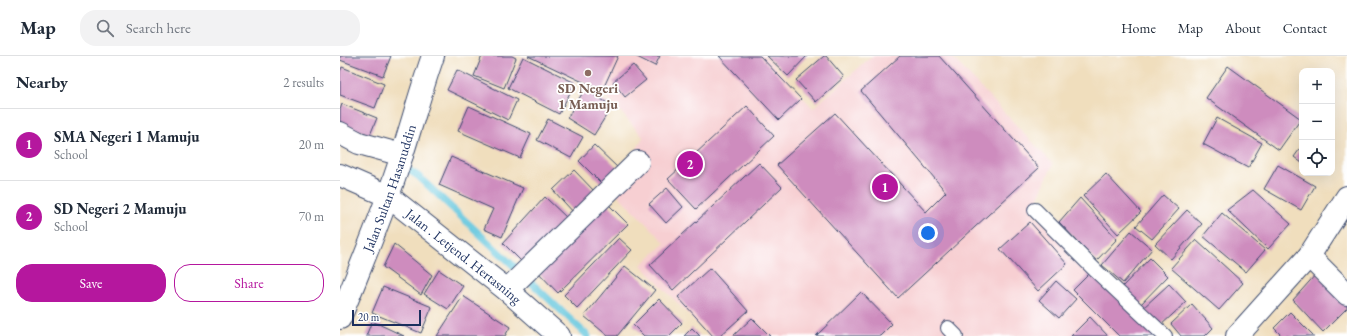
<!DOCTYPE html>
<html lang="en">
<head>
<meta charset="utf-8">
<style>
  body { margin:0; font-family:"EB Garamond",serif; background:#f2f2f3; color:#1f2937 }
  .controls { position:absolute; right:12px; top:12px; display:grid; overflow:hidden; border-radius:8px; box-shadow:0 4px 16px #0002 }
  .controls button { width:36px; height:36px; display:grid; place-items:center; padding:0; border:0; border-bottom:1px solid #e0e1e3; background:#fff; color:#1f2937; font:20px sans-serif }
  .scale { position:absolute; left:12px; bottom:10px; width:69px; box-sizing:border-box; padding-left:4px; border:2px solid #1b2f5e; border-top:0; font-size:11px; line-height:14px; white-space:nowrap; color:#1b2f5e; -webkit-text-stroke:3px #fff; paint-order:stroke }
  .you { position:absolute; left:588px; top:177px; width:14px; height:14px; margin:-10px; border:3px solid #fff; border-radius:50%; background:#1a73e8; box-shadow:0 0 0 6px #1a73e833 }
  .badge { display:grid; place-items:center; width:26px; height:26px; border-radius:50%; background:#b5179e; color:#fff; font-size:13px; font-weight:700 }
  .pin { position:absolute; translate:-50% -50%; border:2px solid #fff; box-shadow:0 1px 4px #0006 }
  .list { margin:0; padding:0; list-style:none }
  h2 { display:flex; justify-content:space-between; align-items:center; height:52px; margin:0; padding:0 16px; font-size:17px }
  h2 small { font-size:13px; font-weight:400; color:#747a83 }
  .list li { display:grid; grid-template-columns:26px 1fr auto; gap:12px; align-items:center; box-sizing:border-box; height:72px; padding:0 16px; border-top:1px solid #e0e1e3 }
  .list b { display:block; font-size:15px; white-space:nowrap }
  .list p { margin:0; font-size:13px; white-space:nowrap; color:#747a83 }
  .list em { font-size:13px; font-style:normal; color:#747a83 }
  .actions { display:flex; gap:8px; padding:12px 16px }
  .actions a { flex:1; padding:9px 0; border:1px solid #b5179e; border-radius:16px; text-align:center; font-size:14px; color:#b5179e }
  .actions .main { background:#b5179e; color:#fff }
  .icon { flex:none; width:22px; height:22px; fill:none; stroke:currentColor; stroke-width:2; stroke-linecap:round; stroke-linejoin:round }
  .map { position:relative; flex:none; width:1007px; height:280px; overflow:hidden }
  header { display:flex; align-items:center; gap:24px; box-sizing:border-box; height:56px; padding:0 20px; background:#fff; border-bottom:1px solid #e0e1e3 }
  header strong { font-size:19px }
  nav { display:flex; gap:22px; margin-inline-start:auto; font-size:14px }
  .search { width:280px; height:36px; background:#f2f2f3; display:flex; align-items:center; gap:10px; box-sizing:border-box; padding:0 14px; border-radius:16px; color:#747a83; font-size:15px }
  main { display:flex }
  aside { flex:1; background:#fff }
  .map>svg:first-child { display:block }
  .built { fill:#f7cfd2 }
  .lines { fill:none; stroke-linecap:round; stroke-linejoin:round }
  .stream { stroke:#5fc5dc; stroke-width:7 }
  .building { fill:#ce8cbe }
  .service-casing { stroke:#3b496c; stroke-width:16 }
  .minor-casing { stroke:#3b496c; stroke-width:24 }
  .secondary-casing { stroke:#3b496c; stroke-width:24 }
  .service { stroke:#fff; stroke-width:14 }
  .minor { stroke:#fff; stroke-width:22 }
  .secondary { stroke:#fff; stroke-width:22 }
  .education-dot { fill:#8d6e63; stroke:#fff; stroke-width:1.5 }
  .labels { text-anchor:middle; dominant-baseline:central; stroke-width:3.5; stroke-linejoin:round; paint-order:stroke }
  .education-label { font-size:14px; font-weight:bold; fill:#785e54; stroke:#fff }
  .street-label { font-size:14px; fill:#1b2f5e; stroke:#fff }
</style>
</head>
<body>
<header>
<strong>Map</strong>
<div class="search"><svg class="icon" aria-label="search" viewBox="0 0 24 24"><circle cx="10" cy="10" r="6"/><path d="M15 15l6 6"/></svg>Search here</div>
<nav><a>Home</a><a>Map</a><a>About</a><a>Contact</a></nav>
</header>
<main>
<aside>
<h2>Nearby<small>2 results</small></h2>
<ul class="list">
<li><span class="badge">1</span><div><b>SMA Negeri 1 Mamuju</b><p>School</p></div><em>20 m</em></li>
<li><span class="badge">2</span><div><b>SD Negeri 2 Mamuju</b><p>School</p></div><em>70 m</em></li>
</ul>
<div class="actions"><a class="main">Save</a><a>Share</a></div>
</aside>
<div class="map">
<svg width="1007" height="280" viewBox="0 0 1007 280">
  <rect width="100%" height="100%" fill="#fff"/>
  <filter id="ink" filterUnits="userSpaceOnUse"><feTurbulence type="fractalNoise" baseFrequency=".025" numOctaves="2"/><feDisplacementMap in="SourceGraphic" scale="8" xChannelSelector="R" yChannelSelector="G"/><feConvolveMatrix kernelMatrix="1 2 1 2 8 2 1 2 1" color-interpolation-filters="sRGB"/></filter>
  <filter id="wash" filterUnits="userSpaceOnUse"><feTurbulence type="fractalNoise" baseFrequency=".012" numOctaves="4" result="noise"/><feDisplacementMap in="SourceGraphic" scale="16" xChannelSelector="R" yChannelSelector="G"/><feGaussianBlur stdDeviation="0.9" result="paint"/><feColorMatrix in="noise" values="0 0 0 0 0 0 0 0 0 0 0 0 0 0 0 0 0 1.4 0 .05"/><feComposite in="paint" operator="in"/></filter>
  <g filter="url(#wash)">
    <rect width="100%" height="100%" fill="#f0debd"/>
    <path class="built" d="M 188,0 L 425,0 L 473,52 L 532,0 L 611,0 L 713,108 L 692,155 L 820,280 L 369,280 L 301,209 L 325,187 L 275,136 L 303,81 L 262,35 Z"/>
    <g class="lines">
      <path class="stream" d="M 62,110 L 78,120 L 248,280"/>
    </g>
    <g id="blocks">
      <path class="building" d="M 0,0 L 51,0 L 43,20 L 0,4 Z
        M 142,0 L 172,0 L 176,2 L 164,32 L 134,20 Z
        M 188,0 L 278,0 L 262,35 Z
        M 295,0 L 320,0 L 315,10 Z
        M 379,0 L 420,0 L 461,43 L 439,64 Z
        M 427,0 L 467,0 L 448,20 Z
        M 484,0 L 486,0 L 504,21 L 476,46 L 456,24 Z
        M 560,0 L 599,0 L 699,112 L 558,242 L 437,109 L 495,57 L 586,156 L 606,136 L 521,35 Z
        M 183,1 L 235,27 L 219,58 L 168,32 Z
        M 293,9 L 306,24 L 285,41 L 273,26 Z
        M 888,10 L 961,63 L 939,94 L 866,42 Z
        M 2,11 L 44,28 L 35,52 L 0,39 L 0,16 Z
        M 117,14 L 177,44 L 168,64 L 107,34 Z
        M 245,33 L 272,50 L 254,79 L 227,62 Z
        M 2,48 L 37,62 L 30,79 L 0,67 L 0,54 Z
        M 129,50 L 191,78 L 180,102 L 118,75 Z
        M 407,50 L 434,80 L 356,153 L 328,123 Z
        M 877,62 L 922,87 L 908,112 L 863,88 Z
        M 208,63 L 243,81 L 231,102 L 197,84 Z
        M 254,89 L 279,113 L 263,129 L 239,105 Z
        M 962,90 L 962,107 L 954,101 Z
        M 111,101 L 183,132 L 162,181 L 144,173 L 153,153 L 99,129 Z
        M 419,107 L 442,131 L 333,234 L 310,209 Z
        M 938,109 L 975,130 L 961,154 L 924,133 Z
        M 234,114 L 256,137 L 235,158 L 213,134 Z
        M 766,118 L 801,156 L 778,178 L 743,140 Z
        M 327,132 L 343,151 L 326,167 L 309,148 Z
        M 913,134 L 951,168 L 928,193 L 887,154 Z
        M 823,139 L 839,153 L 812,183 L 796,170 Z
        M 205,141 L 228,163 L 185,209 L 163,187 Z
        M 740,142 L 777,183 L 756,205 L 719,166 Z
        M 265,145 L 288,168 L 218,237 L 196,214 Z
        M 847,154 L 862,168 L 831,203 L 815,188 Z
        M 882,157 L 925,194 L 906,216 L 863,180 Z
        M 690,166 L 727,208 L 698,235 L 660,193 Z
        M 791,175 L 812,193 L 783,227 L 762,209 Z
        M 279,182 L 292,194 L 237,252 L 224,239 Z
        M 856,184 L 903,227 L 879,254 L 831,212 Z
        M 54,188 L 92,219 L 81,239 L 43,211 Z
        M 810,202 L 828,220 L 799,250 L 781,232 Z
        M 285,210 L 315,234 L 277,280 L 268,280 L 244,260 Z
        M 370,212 L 408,255 L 380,280 L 373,280 L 338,241 Z
        M 99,214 L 123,230 L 108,253 L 84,238 Z
        M 751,216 L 816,280 L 779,280 L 733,234 Z
        M 977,217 L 1007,246 L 1007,252 L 983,276 L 953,244 Z
        M 716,225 L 736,243 L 719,262 L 699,244 Z
        M 829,228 L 846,246 L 819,271 L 803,252 Z
        M 43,231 L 92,251 L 81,277 L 32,257 Z
        M 521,236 L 552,268 L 540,280 L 476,280 Z
        M 123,240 L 170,271 L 165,280 L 97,280 Z
        M 319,243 L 342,267 L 329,280 L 304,280 L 293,269 Z
        M 852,248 L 873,272 L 865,280 L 841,280 L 831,268 Z
        M 950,256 L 974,280 L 942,280 L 934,272 Z
        M 750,261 L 768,280 L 731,280 Z
        M 412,262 L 430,280 L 393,280 Z
        M 32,265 L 64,280 L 26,280 Z
        M 352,272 L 360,280 L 344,280 Z"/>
    </g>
  </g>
  <g filter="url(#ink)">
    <use href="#blocks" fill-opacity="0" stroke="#3b496c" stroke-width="1"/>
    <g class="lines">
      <defs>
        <path id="service" d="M 695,154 L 756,215 L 825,280
          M 608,272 L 616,280"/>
        <g id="minor">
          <path d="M 0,77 L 19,87 L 62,99"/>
          <path id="s1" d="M 0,119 L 48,140 L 167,234 L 219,280"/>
          <path d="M 969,200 L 1007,238"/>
          <path d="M 167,234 L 298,106"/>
          <path d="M 897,280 L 969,200 L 1007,141"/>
        </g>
        <g id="secondary">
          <path id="s2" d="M 0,262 C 21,209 44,156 61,102 C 72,68 81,34 93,0"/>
        </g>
      </defs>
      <use href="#service" class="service-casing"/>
      <use href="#minor" class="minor-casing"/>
      <use href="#secondary" class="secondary-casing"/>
      <use href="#service" class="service"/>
      <use href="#minor" class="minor"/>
      <use href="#secondary" class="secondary"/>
    </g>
  </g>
  <circle class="education-dot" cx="248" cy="17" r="4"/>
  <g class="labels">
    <g class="education-label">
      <text x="248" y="32">SD Negeri<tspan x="248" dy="16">1 Mamuju</tspan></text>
    </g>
    <g class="street-label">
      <text stroke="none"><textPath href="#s2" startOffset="139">Jalan Sultan Hasanuddin</textPath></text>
      <text stroke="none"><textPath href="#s1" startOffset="149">Jalan . Letjend. Hertasning</textPath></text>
    </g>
  </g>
</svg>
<div class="controls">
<button>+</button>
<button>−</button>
<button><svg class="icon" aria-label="locate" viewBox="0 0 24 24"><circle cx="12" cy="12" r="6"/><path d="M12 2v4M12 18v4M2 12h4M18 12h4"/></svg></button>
</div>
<div class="scale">20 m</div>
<div class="you"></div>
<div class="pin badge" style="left:545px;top:131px">1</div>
<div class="pin badge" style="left:350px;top:108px">2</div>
</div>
</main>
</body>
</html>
